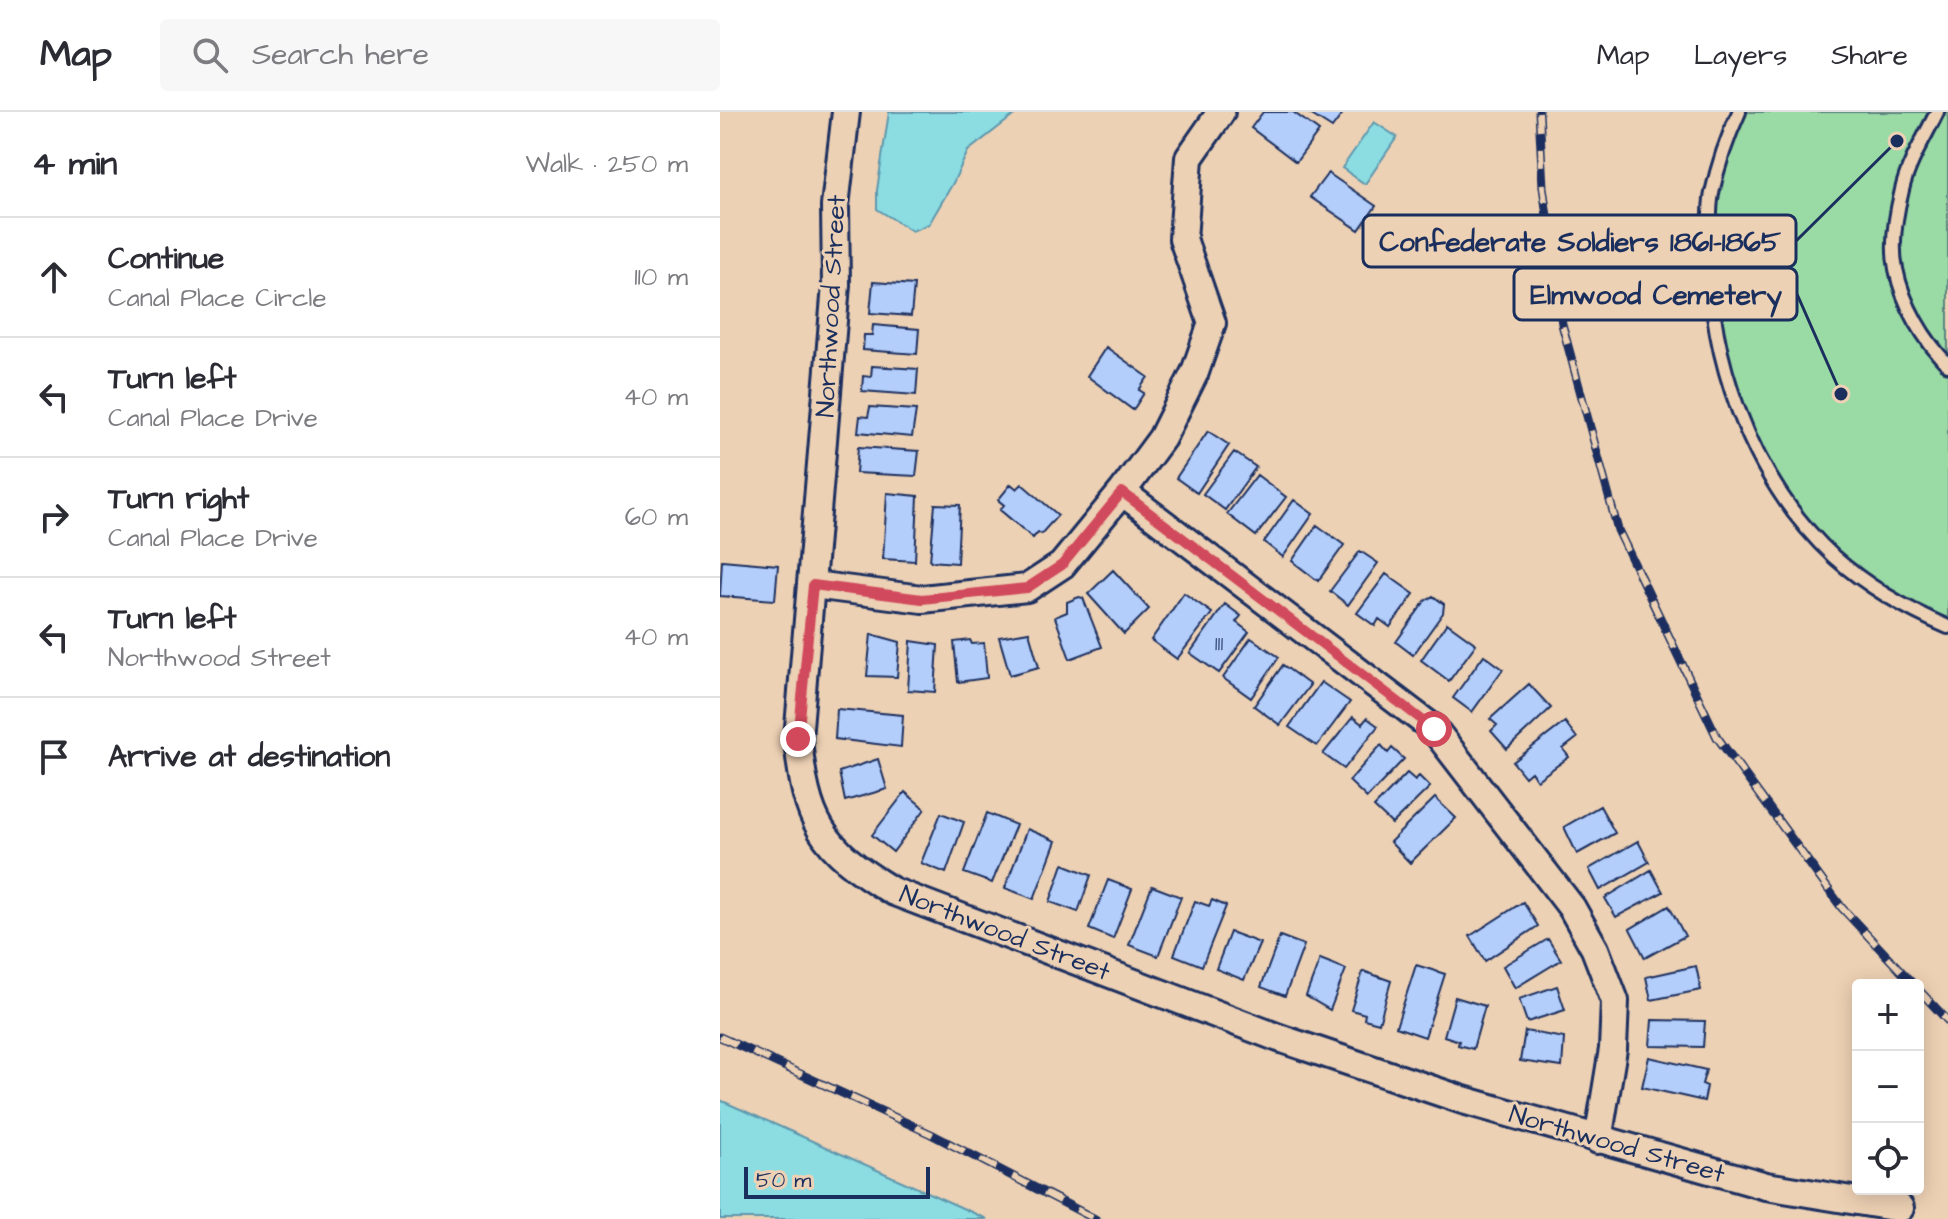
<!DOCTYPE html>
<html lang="en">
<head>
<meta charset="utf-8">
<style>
  body { margin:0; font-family:"Architects Daughter",sans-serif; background:#f7f7f7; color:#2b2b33 }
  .controls { position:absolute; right:24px; bottom:24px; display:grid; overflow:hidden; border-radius:8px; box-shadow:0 4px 20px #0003 }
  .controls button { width:72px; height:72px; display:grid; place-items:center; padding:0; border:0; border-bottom:2px solid #e1e1e2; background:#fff; color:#2b2b33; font:40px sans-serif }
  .scale { position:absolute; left:24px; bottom:20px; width:186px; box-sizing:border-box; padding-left:8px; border:4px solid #1b2f5e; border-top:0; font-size:22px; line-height:28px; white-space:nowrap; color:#1b2f5e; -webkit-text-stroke:6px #edd1b4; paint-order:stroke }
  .stop { position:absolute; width:24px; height:24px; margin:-18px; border:6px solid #d1495b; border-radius:50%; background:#fff }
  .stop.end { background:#d1495b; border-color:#fff; box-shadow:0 2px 8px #0008 }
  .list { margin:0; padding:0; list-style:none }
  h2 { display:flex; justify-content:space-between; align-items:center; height:104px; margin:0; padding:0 32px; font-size:34px }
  h2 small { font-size:26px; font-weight:400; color:#7c7c81 }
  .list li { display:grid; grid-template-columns:52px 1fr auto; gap:24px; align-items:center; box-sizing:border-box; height:120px; padding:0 32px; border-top:2px solid #e1e1e2 }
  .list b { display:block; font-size:30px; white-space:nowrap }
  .list p { margin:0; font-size:26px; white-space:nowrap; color:#7c7c81 }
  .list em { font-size:26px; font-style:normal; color:#7c7c81 }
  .icon { flex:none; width:44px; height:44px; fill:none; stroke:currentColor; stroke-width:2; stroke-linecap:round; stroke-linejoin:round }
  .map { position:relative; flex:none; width:1228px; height:1107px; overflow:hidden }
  header { display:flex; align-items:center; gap:48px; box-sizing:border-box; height:112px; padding:0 40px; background:#fff; border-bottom:2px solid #e1e1e2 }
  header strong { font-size:38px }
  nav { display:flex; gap:44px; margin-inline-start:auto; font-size:28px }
  .search { width:560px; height:72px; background:#f7f7f7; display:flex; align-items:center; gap:20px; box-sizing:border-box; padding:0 28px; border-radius:8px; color:#7c7c81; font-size:30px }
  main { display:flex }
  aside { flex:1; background:#fff }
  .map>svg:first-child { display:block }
  .green { fill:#9adaa4; stroke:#5a8481; stroke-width:2 }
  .water { fill:#8bdde2; stroke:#5e97ad; stroke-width:2 }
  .building { fill:#b3cefb; stroke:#1b2f5e; stroke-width:2 }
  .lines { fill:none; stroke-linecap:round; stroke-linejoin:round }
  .service-casing { stroke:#1b2f5e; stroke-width:18 }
  .minor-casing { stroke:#1b2f5e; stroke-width:32 }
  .service { stroke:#edd1b4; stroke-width:12 }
  .minor { stroke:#edd1b4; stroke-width:26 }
  .rail-casing { stroke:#1b2f5e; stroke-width:9 }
  .rail { stroke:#edd1b4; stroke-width:6; stroke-dasharray:18; stroke-linecap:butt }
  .route { stroke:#d1495b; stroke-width:10 }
  .labels { text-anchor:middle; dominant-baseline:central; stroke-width:6; stroke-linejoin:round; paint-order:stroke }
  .number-label { font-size:22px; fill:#415785 }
  .street-label { font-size:26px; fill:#1b2f5e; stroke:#edd1b4 }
  .leader { fill:none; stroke:#1b2f5e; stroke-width:3 }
  .callout-dot { fill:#1b2f5e; stroke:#edd1b4; stroke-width:3 }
  .callout { fill:#edd1b4; stroke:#1b2f5e; stroke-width:3 }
  .callout-label { font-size:28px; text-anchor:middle; font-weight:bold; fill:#1b2f5e }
</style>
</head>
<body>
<header>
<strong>Map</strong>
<div class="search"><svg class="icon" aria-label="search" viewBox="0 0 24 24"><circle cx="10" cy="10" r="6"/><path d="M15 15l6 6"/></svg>Search here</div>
<nav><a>Map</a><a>Layers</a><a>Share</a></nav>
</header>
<main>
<aside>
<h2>4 min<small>Walk · 250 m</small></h2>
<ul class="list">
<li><svg class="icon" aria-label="ahead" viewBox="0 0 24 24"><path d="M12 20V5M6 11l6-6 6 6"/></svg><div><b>Continue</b><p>Canal Place Circle</p></div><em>110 m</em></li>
<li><svg class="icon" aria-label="left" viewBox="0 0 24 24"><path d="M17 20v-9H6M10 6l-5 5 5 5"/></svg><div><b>Turn left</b><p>Canal Place Drive</p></div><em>40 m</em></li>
<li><svg class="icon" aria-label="right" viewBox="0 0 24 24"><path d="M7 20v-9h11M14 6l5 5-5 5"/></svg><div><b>Turn right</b><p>Canal Place Drive</p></div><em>60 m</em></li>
<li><svg class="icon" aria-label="left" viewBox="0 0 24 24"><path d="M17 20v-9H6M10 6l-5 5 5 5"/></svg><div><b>Turn left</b><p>Northwood Street</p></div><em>40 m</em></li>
<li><svg class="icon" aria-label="arrive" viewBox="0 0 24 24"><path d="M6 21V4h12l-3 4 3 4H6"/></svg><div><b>Arrive at destination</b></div></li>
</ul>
</aside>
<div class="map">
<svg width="1228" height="1107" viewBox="0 0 1228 1107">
  <rect width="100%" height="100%" fill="#edd1b4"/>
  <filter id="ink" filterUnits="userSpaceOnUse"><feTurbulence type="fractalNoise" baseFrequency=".0125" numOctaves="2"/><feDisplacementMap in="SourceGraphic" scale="16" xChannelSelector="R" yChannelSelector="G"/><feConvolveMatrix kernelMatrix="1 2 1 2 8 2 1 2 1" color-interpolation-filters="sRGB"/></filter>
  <g filter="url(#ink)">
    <path class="green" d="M 1019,0 L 1228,0 L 1228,515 L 1112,443 L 1044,355 L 993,204 L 991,84 Z"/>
    <path class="water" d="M 169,0 L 298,0 L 248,39 L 233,71 L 209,112 L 192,119 L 157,97 L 157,78 Z
      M 654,10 L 677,25 L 645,72 L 622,56 Z
      M 0,988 L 267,1107 L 0,1107 Z"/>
    <path class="building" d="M 543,0 L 573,0 L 599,19 L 576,50 L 531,16 Z
      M 587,0 L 621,0 L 623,1 L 612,16 Z
      M 608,61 L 656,94 L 639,118 L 590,85 Z
      M 153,170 L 194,173 L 191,204 L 150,201 Z
      M 153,213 L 199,217 L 197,242 L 143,238 L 144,223 L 152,223 Z
      M 386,235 L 428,265 L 419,278 L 424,281 L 413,298 L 367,264 Z
      M 152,254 L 198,257 L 196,283 L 142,279 L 143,264 L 151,265 Z
      M 150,295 L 196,298 L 192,325 L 138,320 L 140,304 L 148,305 Z
      M 488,319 L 509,333 L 477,381 L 456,366 Z
      M 138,335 L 199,339 L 196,364 L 136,361 Z
      M 514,340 L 536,355 L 505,398 L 483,382 Z
      M 537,363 L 566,385 L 536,424 L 507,402 Z
      M 291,372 L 297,377 L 302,372 L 338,403 L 321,422 L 318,420 L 313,426 L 280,398 L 284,393 L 278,388 Z
      M 167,381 L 198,384 L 195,449 L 163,447 Z
      M 574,388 L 593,402 L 563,445 L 544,430 Z
      M 215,392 L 240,393 L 237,451 L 210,449 Z
      M 597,413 L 624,433 L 598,469 L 572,449 Z
      M 640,439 L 658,451 L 628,493 L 610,479 Z
      M 2,448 L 58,453 L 55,488 L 0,484 Z
      M 393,458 L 429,497 L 404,522 L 368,482 Z
      M 666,462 L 694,482 L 670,515 L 659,507 L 655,514 L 637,501 Z
      M 464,481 L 492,501 L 457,547 L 431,528 Z
      M 713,484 L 724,492 L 723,501 L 693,543 L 676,530 L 705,489 Z
      M 359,485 L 363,486 L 382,535 L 350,547 L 335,505 L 347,500 L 347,490 Z
      M 505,492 L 521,504 L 516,510 L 529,520 L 499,561 L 470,541 Z
      M 727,511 L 756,532 L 729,569 L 701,548 Z
      M 309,520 L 319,555 L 290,563 L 279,525 Z
      M 151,522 L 180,530 L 177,565 L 147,564 Z
      M 531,526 L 559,545 L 531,586 L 503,566 Z
      M 250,528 L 252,532 L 264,531 L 267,566 L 238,570 L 234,530 Z
      M 191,529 L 218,533 L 215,580 L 188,578 Z
      M 764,543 L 783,557 L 752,600 L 733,586 Z
      M 563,553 L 590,573 L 560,613 L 534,594 Z
      M 601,570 L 630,590 L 597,634 L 569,615 Z
      M 809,572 L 831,596 L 787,637 L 771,619 L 777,613 L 770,607 Z
      M 117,597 L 183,603 L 181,635 L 115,627 Z
      M 633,605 L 642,612 L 647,606 L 658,614 L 624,657 L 603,642 Z
      M 845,610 L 857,626 L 843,637 L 849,645 L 817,668 L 811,660 L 805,665 L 793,650 Z
      M 661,633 L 668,641 L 672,636 L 684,647 L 647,686 L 629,669 Z
      M 158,647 L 167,677 L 125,689 L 119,660 Z
      M 687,661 L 695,668 L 699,664 L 710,675 L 672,712 L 654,695 Z
      M 185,680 L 205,697 L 173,740 L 152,723 Z
      M 715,686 L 736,706 L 690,751 L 670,730 Z
      M 880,694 L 895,721 L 857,742 L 844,715 Z
      M 221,701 L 244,710 L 226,761 L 201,751 Z
      M 267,701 L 296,713 L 272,771 L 244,761 Z
      M 307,717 L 336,729 L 314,787 L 285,776 Z
      M 918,729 L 929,750 L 880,778 L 869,757 Z
      M 343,752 L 371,763 L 358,800 L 330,790 Z
      M 931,758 L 943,780 L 896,805 L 885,786 Z
      M 388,768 L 412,777 L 393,827 L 369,817 Z
      M 432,774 L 461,785 L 438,844 L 409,833 Z
      M 492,788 L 506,794 L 482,854 L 454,843 L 475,789 L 489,794 Z
      M 803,790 L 818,814 L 765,849 L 750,824 Z
      M 949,794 L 965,824 L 925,846 L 910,817 Z
      M 510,820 L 540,831 L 524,868 L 496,857 Z
      M 560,824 L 584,833 L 565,884 L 541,875 Z
      M 828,827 L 841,848 L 795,876 L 783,854 Z
      M 600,847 L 626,857 L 610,898 L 586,884 Z
      M 696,853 L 725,862 L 705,925 L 676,915 Z
      M 976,854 L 981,878 L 931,888 L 926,865 Z
      M 643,859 L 671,869 L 659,911 L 644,907 L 645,902 L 631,898 Z
      M 837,874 L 845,898 L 807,910 L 799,887 Z
      M 735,885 L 765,894 L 753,937 L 738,933 L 739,929 L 724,924 Z
      M 932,908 L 985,909 L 983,935 L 930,934 Z
      M 805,919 L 844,926 L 842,955 L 800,949 Z
      M 929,945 L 986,958 L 982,972 L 987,974 L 984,989 L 922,975 Z"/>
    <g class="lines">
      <defs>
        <path id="service" d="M 1019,0 C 1007,26 998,53 992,81 C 989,95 990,110 990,124 C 985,238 1029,366 1114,445 C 1148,475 1186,497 1228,515
          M 1217,0 C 1205,25 1188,51 1182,78 C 1176,102 1171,134 1176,157 C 1183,193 1204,228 1228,253"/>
        <path id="minor" d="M 126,0 L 115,94 L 116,173 L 78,627 C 86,710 100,735 172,779 L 559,926 L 743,988 L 1046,1074 L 1180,1096
          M 402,380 L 714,617 L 852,796 L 875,837 L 895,889 L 893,937 L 878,1028
          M 93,473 L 202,487 L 307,476 L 342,453 L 402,380 L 442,326 L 475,260 L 492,211 L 463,127 L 469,46 L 501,0"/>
      </defs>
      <use href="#service" class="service-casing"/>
      <use href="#minor" class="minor-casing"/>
      <use href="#service" class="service"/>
      <use href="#minor" class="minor"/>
      <defs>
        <path id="rail" d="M 819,0 L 823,75 L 842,212 L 898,418 L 997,625 L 1122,796 L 1194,873
          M 1198,877 L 1228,909
          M 0,925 L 211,1022 L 375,1107"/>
      </defs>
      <use href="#rail" class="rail-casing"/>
      <use href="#rail" class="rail"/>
    </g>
  </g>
  <g class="lines" filter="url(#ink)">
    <path class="route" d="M 78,627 L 93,473 L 202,487 L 307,476 L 342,453 L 402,380 L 714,617"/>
  </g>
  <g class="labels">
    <g class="number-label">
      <text x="499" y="531">111</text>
    </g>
    <g class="street-label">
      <text transform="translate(111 194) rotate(-87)">Northwood Street</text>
      <text transform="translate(285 821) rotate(21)">Northwood Street</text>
      <text transform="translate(897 1032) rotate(16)">Northwood Street</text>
    </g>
  </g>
  <path class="leader" d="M1177 29L1076 129M1121 282L1077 182"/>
  <g class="callout-dot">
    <circle cx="1177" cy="29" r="8"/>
    <circle cx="1121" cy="282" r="8"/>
  </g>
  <g class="callout">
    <rect x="643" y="103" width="433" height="52" rx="8"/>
    <rect x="794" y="156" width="283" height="52" rx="8"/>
  </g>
  <g class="callout-label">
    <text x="860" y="139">Confederate Soldiers 1861-1865</text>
    <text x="936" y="192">Elmwood Cemetery</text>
  </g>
</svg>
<div class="controls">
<button>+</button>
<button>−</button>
<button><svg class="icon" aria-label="locate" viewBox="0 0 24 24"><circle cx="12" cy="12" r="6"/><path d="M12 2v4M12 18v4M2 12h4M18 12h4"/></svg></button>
</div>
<div class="scale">50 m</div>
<div class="stop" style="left:714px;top:617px"></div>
<div class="stop end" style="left:78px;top:627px"></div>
</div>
</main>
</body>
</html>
